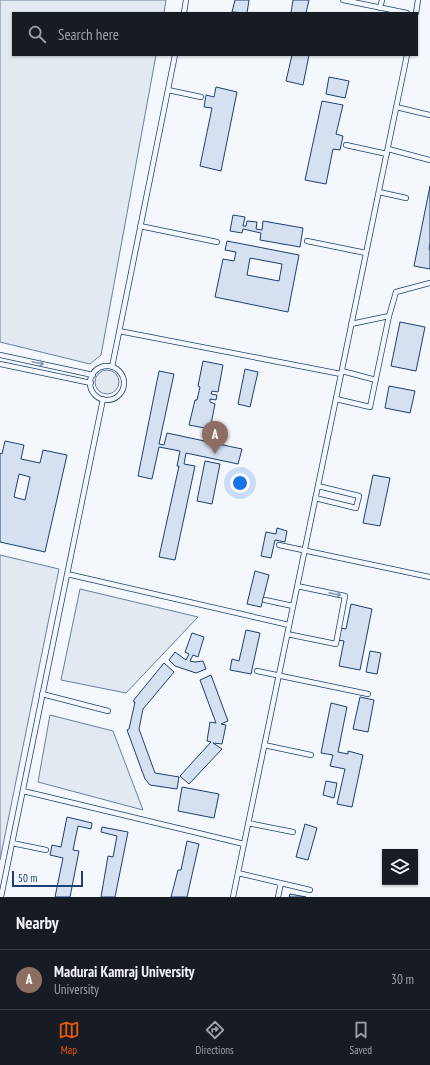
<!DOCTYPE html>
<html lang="en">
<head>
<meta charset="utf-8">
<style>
  body { margin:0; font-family:"PT Sans Narrow",sans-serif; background:#242831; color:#f1f3f6 }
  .controls { position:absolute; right:12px; bottom:12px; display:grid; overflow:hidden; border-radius:0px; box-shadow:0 1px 3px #0004 }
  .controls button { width:36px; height:36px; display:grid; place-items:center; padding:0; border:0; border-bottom:1px solid #363941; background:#171b24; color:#f1f3f6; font:20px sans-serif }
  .scale { position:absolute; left:12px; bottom:10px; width:71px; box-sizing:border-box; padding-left:4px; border:2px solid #1d3f73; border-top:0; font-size:11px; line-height:14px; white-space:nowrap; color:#1d3f73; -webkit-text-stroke:3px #f4f7fb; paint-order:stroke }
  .you { position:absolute; left:240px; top:483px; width:14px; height:14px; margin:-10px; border:3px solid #fff; border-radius:50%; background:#1a73e8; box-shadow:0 0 0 6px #1a73e833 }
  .badge { display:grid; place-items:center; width:26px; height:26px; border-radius:50%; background:#ea580c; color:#fff; font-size:13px; font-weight:700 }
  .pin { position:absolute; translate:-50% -33px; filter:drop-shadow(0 1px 2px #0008) }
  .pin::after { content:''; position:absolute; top:21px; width:14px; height:12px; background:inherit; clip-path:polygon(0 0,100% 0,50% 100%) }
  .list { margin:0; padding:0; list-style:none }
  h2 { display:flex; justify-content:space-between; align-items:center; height:52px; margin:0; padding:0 16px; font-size:17px }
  h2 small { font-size:13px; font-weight:400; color:#9ea1a6 }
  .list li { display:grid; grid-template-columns:26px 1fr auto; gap:12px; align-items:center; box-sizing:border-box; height:60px; padding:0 16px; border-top:1px solid #363941 }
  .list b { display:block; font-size:15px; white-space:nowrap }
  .list p { margin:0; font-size:13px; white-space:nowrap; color:#9ea1a6 }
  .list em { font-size:13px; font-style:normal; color:#9ea1a6 }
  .icon { flex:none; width:22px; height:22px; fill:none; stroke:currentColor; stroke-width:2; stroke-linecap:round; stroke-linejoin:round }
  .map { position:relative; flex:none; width:430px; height:897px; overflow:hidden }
  .search { position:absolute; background:#171b24; box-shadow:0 1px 3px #0004; left:12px; right:12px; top:12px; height:44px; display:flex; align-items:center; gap:10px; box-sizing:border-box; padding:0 14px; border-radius:0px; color:#9ea1a6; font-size:15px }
  .sheet { height:112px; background:#171b24 }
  nav { display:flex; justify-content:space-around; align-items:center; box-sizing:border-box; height:56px; border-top:1px solid #363941; background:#171b24; font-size:11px; color:#9ea1a6 }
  nav a { display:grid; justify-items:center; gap:2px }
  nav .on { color:#ea580c }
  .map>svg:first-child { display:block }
  .green { fill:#e3e9f0; stroke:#687fa3 }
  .building { fill:#d5e0f0; stroke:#1d3f73; fill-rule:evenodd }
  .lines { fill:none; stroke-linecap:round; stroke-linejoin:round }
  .service-casing { stroke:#1d3f73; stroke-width:6 }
  .service { stroke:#f4f7fb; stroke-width:4.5 }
  .oneway { stroke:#889bb7 }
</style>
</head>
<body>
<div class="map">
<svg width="430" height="897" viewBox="0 0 430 897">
  <rect width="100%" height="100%" fill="#f4f7fb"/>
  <path class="green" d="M 0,0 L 166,0 L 164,13 L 13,13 L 13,55 L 156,55 L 101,355 L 90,364 L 0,342 Z
    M95 382a12 12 0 1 1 24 0a12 12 0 1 1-24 0Z
    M 0,555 L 59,569 L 0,860 Z
    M 80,589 L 198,617 L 126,693 L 61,680 Z
    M 50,715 L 113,731 L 143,810 L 38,782 Z"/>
  <path class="building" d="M 235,0 L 249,0 L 247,13 L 232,12 Z
    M 293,0 L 309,0 L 306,13 L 291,13 Z
    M 292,55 L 309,55 L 303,85 L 286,81 Z
    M 329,77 L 349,81 L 345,98 L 326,94 Z
    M 216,87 L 237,92 L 221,171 L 200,166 L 212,108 L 204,107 L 206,95 L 214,97 Z
    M 322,101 L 343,105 L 336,134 L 343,136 L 340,150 L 333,149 L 326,184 L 305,180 Z
    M 430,186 L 430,243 L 429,249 L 430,250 L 430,269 L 414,266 Z
    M 233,215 L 245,217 L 243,226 L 246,226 L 247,221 L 257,222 L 256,229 L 262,230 L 263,221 L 303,228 L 300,247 L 260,240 L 261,233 L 243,229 L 242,233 L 230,231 Z
    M 227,241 L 299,255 L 288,312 L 215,297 L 223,259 L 234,261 L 236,252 L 225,250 ZM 250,258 L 282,264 L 279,281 L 247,275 Z
    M 400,322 L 425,327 L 416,371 L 391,366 Z
    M 203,361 L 223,365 L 218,392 L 212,391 L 211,394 L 217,395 L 216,400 L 210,399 L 210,402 L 215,404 L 210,429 L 189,425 L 195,400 L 197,400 L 200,387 L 198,386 Z
    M 245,369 L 258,372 L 250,407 L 238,404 Z
    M 159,371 L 174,374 L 159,444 L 164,445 L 167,433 L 242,449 L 238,464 L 186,453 L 184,464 L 195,466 L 175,560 L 159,557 L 179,466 L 177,466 L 180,451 L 159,447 L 152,479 L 138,476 Z
    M 389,386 L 415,391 L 410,413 L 385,408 Z
    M 5,441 L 24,445 L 21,459 L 40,463 L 43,450 L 67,455 L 45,552 L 0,542 L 0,453 L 2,454 ZM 19,474 L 30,477 L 25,500 L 14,497 Z
    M 205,461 L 220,464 L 212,504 L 197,501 Z
    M 373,475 L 390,478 L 380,526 L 363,523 Z
    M 277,528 L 287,531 L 285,542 L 275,540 L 271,558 L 261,556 L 266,532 L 276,534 Z
    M 255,571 L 269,575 L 261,607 L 247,604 Z
    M 351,604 L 372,609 L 360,670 L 339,666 L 344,641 L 338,640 L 340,628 L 346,629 Z
    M 246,630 L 260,633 L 251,674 L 230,670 L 232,659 L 239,661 Z
    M 192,633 L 204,637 L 198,657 L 193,655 L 190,661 L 195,662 L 203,661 L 206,669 L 196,673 L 175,666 L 169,660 L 175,652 L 186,660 L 189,654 L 185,652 Z
    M 370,651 L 381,653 L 377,674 L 366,672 Z
    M 164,663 L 174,672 L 143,709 L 139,729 L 155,773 L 179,777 L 177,789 L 150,785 L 145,779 L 127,730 L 129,729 L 135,702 L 133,701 Z
    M 211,675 L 228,721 L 221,724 L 226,725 L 222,744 L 213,743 L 222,749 L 189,784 L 180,776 L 211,742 L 207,741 L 210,722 L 216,723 L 200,680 Z
    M 360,697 L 374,700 L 368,732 L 353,729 Z
    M 331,703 L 347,707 L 338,752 L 348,754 L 348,751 L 363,755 L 352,807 L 337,804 L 345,769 L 330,766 L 333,755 L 321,753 Z
    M 326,781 L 337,783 L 334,798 L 323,795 Z
    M 182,787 L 219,794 L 214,818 L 178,811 Z
    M 67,817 L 92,823 L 91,829 L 78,826 L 73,850 L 79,851 L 70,897 L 55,897 L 63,858 L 50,855 L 52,845 L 61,847 Z
    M 305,824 L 317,828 L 308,860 L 296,857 Z
    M 102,827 L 128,832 L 115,897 L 101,897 L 108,856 L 113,857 L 117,836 L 101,832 Z
    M 187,841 L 199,844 L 187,897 L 171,897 L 178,870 L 181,870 Z
    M 290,894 L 306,897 L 289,897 Z"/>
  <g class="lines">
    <defs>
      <path id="service" d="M 343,0 L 407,13
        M 380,8 L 382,0
        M 184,13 L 186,0
        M 416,13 L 418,0
        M 168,90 L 201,97
        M 396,107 L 430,115
        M 346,145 L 387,154
        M 388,149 L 430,160
        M 379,192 L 406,198
        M 140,226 L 217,242
        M 307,241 L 366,253
        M 351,324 L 389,316 L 396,292 L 430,283
        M 119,331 L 341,374
        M 0,355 L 93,375
        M 0,364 L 91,383
        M90 383a17 17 0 1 1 34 0a17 17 0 1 1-34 0Z
        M 112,367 L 175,55
        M 342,371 L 376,380
        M 336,399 L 370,407 L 389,316
        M 315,498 L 356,508 L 359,496 L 318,486
        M 279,545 L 430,577
        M 67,574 L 289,625
        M 265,600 L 293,606
        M 287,634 L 336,644 L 345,596 L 297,586
        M 257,671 L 368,694
        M 42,694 L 108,711
        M 264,745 L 311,755
        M 23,791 L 244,844
        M 248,823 L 293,832
        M 12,843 L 46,850
        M 238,873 L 310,890
        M 1,897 L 103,399
        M 233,897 L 407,55
        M 278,897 L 281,883"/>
    </defs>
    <use href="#service" class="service-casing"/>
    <use href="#service" class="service"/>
  </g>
  <defs><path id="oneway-shaft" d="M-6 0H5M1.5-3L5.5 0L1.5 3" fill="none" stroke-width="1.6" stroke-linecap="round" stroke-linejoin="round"/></defs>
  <g class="oneway">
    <use href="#oneway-shaft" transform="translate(38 363) rotate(12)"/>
    <use href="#oneway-shaft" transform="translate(335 594) rotate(11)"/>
  </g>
</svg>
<div class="controls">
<button><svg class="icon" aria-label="layers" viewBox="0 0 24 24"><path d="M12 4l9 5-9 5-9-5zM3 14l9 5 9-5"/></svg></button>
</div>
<div class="scale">50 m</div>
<div class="you"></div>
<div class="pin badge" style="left:215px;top:454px;background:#8d6e63">A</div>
<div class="search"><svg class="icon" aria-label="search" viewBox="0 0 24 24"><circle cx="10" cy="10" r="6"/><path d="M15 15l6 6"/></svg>Search here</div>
</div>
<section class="sheet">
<h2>Nearby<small></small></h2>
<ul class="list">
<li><span class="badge" style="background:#8d6e63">A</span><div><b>Madurai Kamraj University</b><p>University</p></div><em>30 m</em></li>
</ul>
</section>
<nav>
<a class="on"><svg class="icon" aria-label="map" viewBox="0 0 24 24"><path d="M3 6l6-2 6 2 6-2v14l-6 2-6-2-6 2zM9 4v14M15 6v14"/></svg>Map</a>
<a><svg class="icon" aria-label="directions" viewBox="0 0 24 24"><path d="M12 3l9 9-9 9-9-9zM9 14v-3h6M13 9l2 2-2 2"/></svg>Directions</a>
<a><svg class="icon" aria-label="saved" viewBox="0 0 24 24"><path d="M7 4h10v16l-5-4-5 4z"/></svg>Saved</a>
</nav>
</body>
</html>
